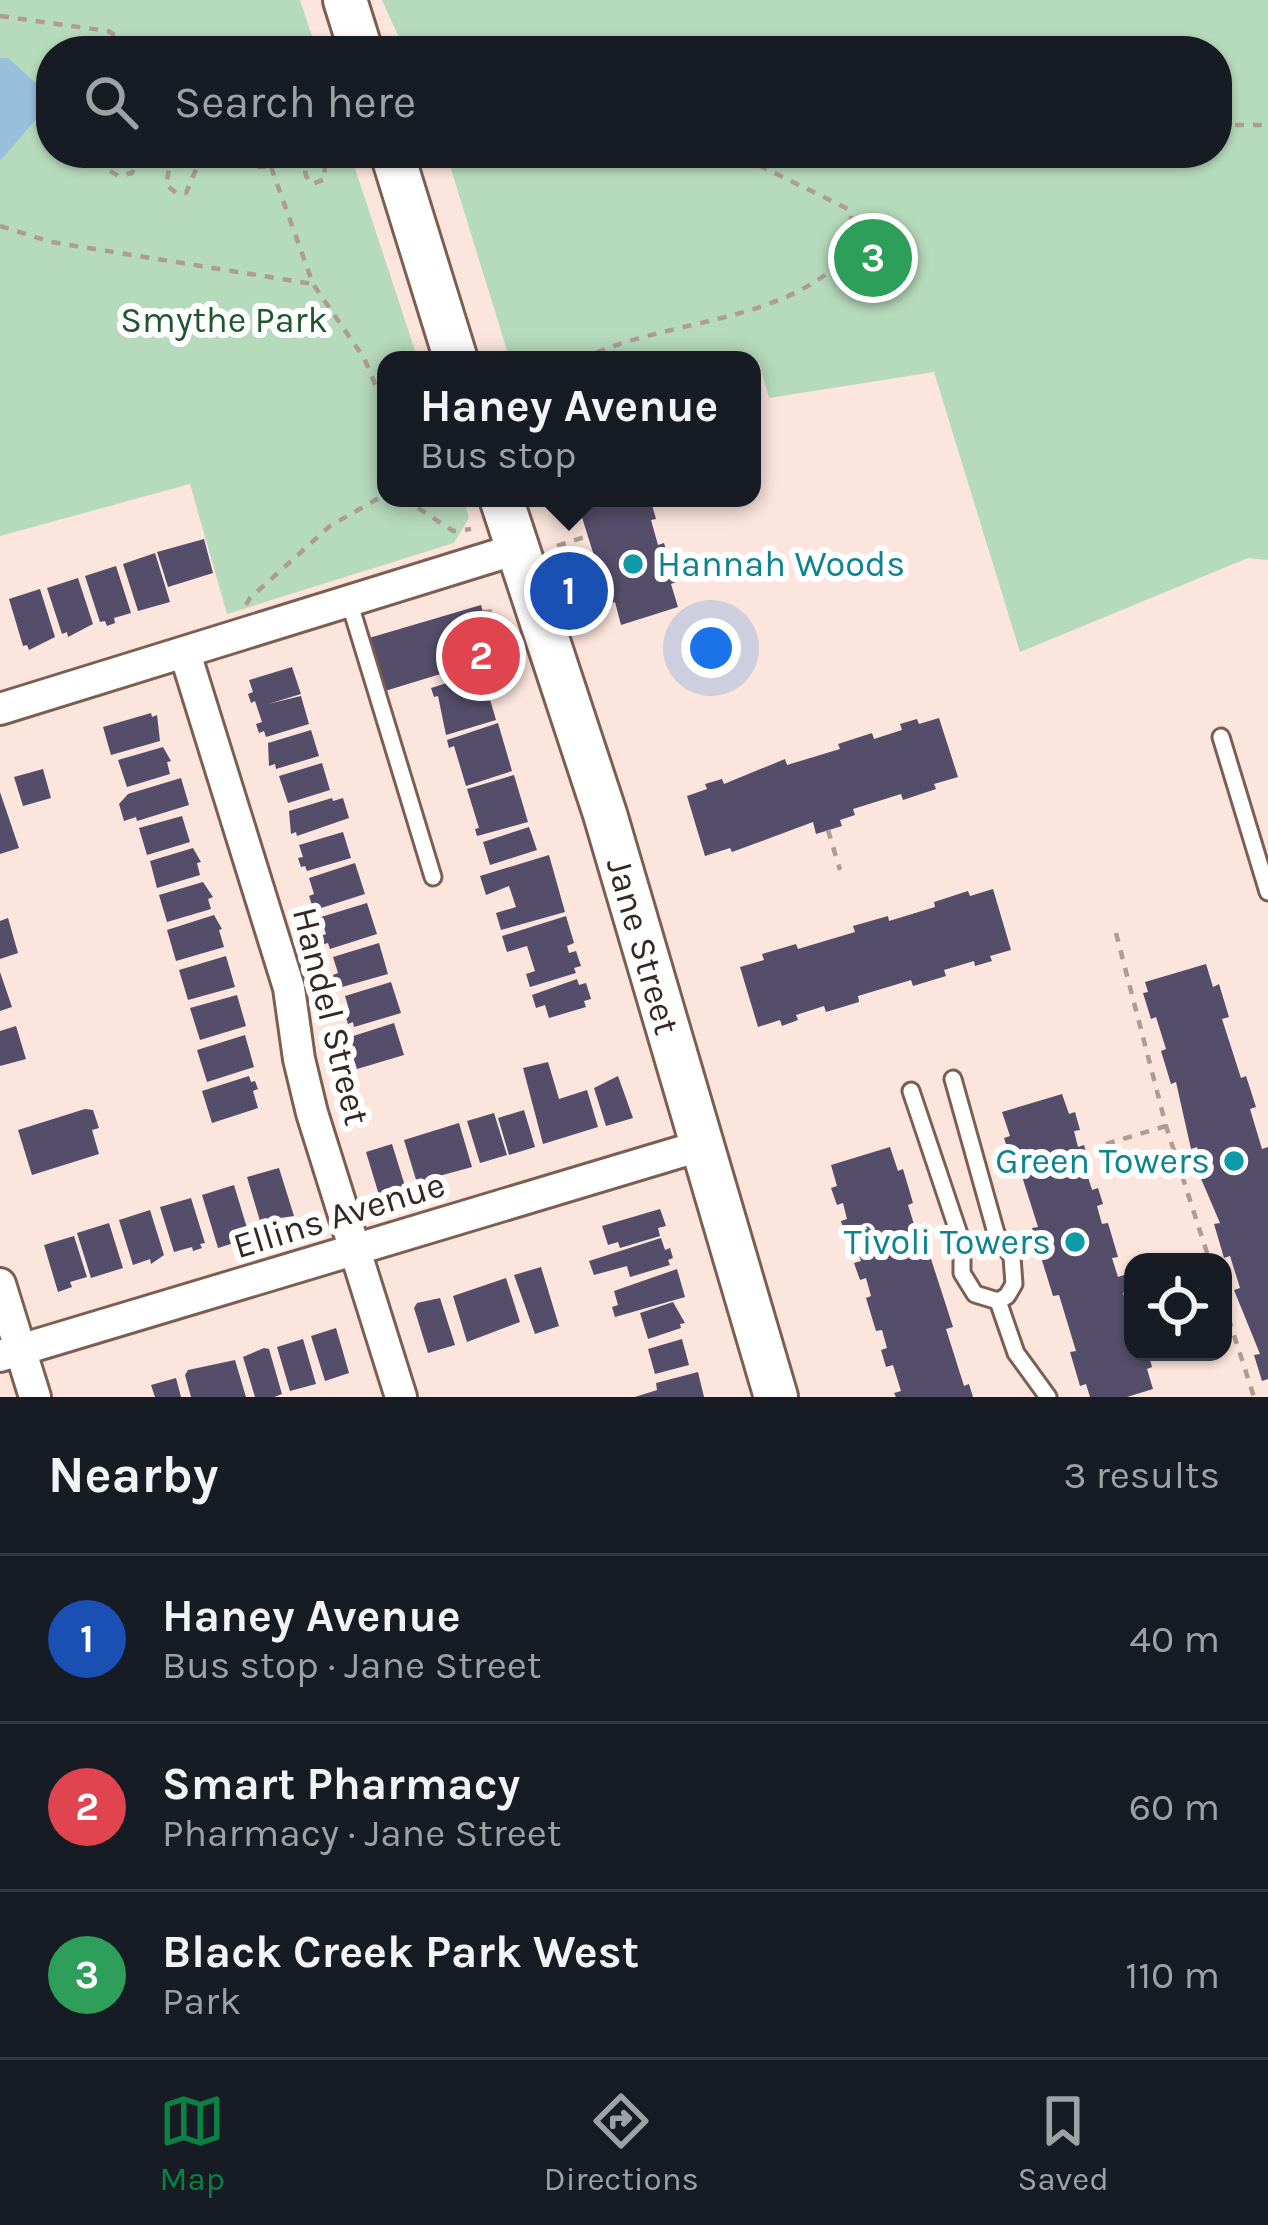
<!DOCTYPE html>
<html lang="en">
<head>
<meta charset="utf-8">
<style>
  body { margin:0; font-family:Karla,sans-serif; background:#242831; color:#f1f3f6 }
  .controls { position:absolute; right:36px; bottom:36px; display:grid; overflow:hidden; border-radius:24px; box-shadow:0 3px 9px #0004 }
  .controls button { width:108px; height:108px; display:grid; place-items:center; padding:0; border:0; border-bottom:3px solid #363941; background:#171b24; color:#f1f3f6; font:60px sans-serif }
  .you { position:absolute; left:711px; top:648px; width:42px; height:42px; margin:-30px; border:9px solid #fff; border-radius:50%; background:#1a73e8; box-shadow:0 0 0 18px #1a73e833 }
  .badge { display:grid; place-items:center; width:78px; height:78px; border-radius:50%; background:#0b8043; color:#fff; font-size:39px; font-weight:700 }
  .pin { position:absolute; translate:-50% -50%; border:6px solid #fff; box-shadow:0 3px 12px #0006 }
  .popup { position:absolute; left:377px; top:351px; width:384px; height:156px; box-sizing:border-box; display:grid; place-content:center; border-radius:24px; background:#171b24; filter:drop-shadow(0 3px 9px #0005); font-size:39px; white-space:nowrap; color:#9ea1a6 }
  .popup b { font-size:45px; color:#f1f3f6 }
  .popup::after { content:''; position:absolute; left:50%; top:100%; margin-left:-24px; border:24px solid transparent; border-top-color:#171b24 }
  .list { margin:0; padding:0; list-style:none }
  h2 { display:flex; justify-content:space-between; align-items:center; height:156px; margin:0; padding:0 48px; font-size:51px }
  h2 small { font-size:39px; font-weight:400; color:#9ea1a6 }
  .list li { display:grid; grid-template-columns:78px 1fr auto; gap:36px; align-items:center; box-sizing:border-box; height:168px; padding:0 48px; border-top:3px solid #363941 }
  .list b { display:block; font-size:45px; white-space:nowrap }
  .list p { margin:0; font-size:39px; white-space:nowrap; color:#9ea1a6 }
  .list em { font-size:39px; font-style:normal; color:#9ea1a6 }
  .icon { flex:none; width:66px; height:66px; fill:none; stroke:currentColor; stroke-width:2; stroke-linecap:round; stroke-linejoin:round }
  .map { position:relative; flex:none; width:1268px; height:1397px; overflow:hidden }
  .search { position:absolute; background:#171b24; box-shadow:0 3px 9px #0004; left:36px; right:36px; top:36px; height:132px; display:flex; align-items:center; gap:30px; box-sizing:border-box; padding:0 42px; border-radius:48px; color:#9ea1a6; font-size:45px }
  .sheet { height:660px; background:#171b24 }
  nav { display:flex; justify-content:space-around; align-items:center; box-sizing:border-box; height:168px; border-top:3px solid #363941; background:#171b24; font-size:33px; color:#9ea1a6 }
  nav a { display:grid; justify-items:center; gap:6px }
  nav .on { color:#0b8043 }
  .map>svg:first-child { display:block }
  .green { fill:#b6dabc }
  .water { fill:#98bfdb }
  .building { fill:#544e6a }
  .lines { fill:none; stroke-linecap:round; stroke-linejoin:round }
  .service-casing { stroke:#7d5f52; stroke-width:21 }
  .minor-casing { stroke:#7d5f52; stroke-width:36 }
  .secondary-casing { stroke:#7d5f52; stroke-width:48 }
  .path { stroke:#ae9b94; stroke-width:4.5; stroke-dasharray:9 9; stroke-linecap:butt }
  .service { stroke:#fff; stroke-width:15 }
  .minor { stroke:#fff; stroke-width:30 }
  .secondary { stroke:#fff; stroke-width:42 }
  .culture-dot { fill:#0f9aa8; stroke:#fff; stroke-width:4.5 }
  .labels { text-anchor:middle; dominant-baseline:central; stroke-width:12; stroke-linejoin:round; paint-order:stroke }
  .park-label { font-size:36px; fill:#1f562e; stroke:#fff }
  .culture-label { font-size:36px; fill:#0d838f; stroke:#fff; text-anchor:end }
  .street-label { font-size:36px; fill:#352722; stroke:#fff }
</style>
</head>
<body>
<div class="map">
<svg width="1268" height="1397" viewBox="0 0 1268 1397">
  <rect width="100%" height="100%" fill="#fbe5dc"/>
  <path class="green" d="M 0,0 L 300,0 L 317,51 L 51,51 L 51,153 L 350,153 L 418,360 L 386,360 L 386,498 L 463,498 L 469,518 L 454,543 L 227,614 L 190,484 L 0,536 Z
    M 382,0 L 1268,0 L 1268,560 L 1248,558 L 1020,652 L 934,372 L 769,398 L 759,363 L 752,364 L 752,360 L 510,360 L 446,153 L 1217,153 L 1217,51 L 405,51 Z"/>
  <path class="water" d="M 0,58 L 8,58 L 37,84 L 47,106 L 0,161 Z"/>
  <path class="building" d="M 576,498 L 650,498 L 656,519 L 651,520 L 658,545 L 664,543 L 676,582 L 671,584 L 678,607 L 621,625 L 615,602 L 609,604 Z
    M 204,539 L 213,573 L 168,587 L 157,552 Z
    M 155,553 L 170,602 L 138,611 L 123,564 Z
    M 116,566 L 131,613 L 114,618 L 115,623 L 107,626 L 105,621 L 100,622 L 85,576 Z
    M 78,578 L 93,624 L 68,637 L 67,632 L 62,634 L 47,588 Z
    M 40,589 L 55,637 L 29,650 L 27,645 L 23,646 L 9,599 Z
    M 481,605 L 496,657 L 385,691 L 369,638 Z
    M 292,667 L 301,694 L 268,704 L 301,696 L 309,724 L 266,737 L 264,731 L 259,733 L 256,724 L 262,722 L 255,701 L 251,703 L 248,694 L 253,692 L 249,680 Z
    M 482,672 L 496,720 L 446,735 L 438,696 L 434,697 L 431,688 Z
    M 151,713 L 152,717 L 157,715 L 160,741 L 111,755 L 103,727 Z
    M 939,718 L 958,777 L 934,784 L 936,789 L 903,800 L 901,794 L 853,809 L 855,815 L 840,820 L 842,826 L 816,834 L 813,822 L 732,852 L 730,848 L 705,856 L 687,796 L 707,789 L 705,784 L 722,779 L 724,784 L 785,759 L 787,765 L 840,749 L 838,744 L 872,733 L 874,739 L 902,730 L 900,724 L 917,719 L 919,724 Z
    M 498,723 L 512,771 L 466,786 L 454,746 L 449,748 L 447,740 Z
    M 311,730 L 319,756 L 276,769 L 275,764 L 269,766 L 268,743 Z
    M 163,747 L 171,761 L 167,762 L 170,774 L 127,787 L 118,760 Z
    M 322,763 L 330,790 L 288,803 L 279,776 Z
    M 43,769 L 51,798 L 23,806 L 14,777 Z
    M 514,775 L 528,822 L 477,836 L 475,829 L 479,828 L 467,789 Z
    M 181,778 L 189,805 L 137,821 L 136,817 L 124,821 L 119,804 L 128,794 Z
    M 0,792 L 19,848 L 0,854 Z
    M 332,798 L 333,801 L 343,798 L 349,818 L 297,836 L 296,832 L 291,834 L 289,811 Z
    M 182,816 L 190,842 L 147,855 L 139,828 Z
    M 529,827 L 537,850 L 490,865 L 483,842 Z
    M 343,832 L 351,858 L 307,871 L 305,866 L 301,867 L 298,858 L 303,857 L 299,845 Z
    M 193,848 L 201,862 L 197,863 L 200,875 L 157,888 L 150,861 Z
    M 549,855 L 565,912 L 501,930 L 496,913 L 516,907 L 509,886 L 486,895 L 480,876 Z
    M 355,863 L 365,894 L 318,909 L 317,904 L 312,905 L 309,896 L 314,894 L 309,878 Z
    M 203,882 L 213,897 L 208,899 L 211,909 L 167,922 L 159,895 Z
    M 993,889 L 1011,950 L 990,956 L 992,961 L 975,966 L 974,961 L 944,970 L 946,976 L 913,986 L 911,980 L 858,996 L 859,1002 L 826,1012 L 824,1006 L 796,1015 L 798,1020 L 782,1026 L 780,1020 L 758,1027 L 740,967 L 764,960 L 762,954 L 796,944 L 798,949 L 855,932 L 853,926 L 888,916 L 889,921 L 935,907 L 934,902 L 968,891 L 970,896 Z
    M 367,903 L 377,934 L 330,949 L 328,943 L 324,944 L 321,936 L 326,934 L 321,917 Z
    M 214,915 L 222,929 L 219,930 L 224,947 L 176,961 L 167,930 Z
    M 566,916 L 574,943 L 567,946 L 569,953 L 576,951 L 581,966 L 574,968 L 576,973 L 530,987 L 526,974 L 535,971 L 527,946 L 507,952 L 502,936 Z
    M 8,918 L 18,953 L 0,959 L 0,921 Z
    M 379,943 L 388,974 L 342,987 L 341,982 L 336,984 L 333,975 L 338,973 L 333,957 Z
    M 226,956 L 235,987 L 188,1000 L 179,970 Z
    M 1206,964 L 1213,987 L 1219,984 L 1229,1017 L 1222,1019 L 1241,1078 L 1246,1076 L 1256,1107 L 1250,1109 L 1262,1149 L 1268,1147 L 1268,1379 L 1262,1381 L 1254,1355 L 1260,1354 L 1234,1290 L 1240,1288 L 1230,1256 L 1224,1258 L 1214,1224 L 1220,1223 L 1199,1174 L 1204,1173 L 1197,1147 L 1191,1149 L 1176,1082 L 1171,1084 L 1161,1051 L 1166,1049 L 1156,1017 L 1151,1019 L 1143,993 L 1148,992 L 1145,982 Z
    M 0,972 L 12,1007 L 0,1011 Z
    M 577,979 L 579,985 L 586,983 L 591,999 L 584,1001 L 586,1007 L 549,1018 L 545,1005 L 536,1008 L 532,995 Z
    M 391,982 L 401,1013 L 354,1027 L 353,1022 L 348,1024 L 345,1014 L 350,1013 L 345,996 Z
    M 237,995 L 246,1026 L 200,1040 L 190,1008 Z
    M 394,1023 L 404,1055 L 357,1069 L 347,1038 Z
    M 16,1026 L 26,1059 L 0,1066 L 0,1031 Z
    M 245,1035 L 254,1067 L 207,1082 L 197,1050 Z
    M 548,1062 L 559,1099 L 587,1090 L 598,1127 L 543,1144 L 523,1068 Z
    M 249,1076 L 251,1082 L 255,1081 L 258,1089 L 253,1091 L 258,1108 L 212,1123 L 202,1091 Z
    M 618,1076 L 633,1118 L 606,1126 L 594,1088 Z
    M 1062,1094 L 1069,1114 L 1075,1112 L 1080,1130 L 1074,1131 L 1078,1147 L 1084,1145 L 1089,1162 L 1084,1164 L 1092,1190 L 1098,1188 L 1103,1204 L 1097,1206 L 1102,1224 L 1108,1223 L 1118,1257 L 1112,1258 L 1118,1277 L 1124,1275 L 1129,1292 L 1123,1293 L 1133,1319 L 1133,1352 L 1148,1352 L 1152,1367 L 1147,1369 L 1153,1389 L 1127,1397 L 1090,1397 L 1086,1384 L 1080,1386 L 1070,1352 L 1076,1351 L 1059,1295 L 1053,1296 L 1032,1228 L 1038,1227 L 1020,1170 L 1015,1172 L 1004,1138 L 1010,1136 L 1002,1112 Z
    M 85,1109 L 93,1110 L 99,1128 L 92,1130 L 99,1154 L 32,1175 L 18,1130 Z
    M 524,1110 L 535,1147 L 509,1155 L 498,1118 Z
    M 494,1113 L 507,1155 L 480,1163 L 467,1121 Z
    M 459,1123 L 472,1167 L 439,1176 L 440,1180 L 432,1183 L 431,1179 L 417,1183 L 404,1140 Z
    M 392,1144 L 405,1186 L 379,1195 L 366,1152 Z
    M 890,1147 L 898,1171 L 903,1169 L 913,1203 L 908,1205 L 925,1260 L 931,1259 L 953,1327 L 946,1329 L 964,1386 L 969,1384 L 973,1397 L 896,1397 L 894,1393 L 901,1391 L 893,1365 L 886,1367 L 881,1350 L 887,1348 L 882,1330 L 876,1331 L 866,1298 L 871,1296 L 866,1278 L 860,1280 L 854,1263 L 861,1261 L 852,1235 L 846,1237 L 841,1221 L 847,1219 L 843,1203 L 837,1205 L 831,1188 L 837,1186 L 831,1165 Z
    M 279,1168 L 294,1216 L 260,1221 L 247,1177 Z
    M 234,1185 L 250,1238 L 218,1248 L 202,1195 Z
    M 191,1198 L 205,1243 L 200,1244 L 202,1248 L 193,1251 L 192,1247 L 174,1252 L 160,1207 Z
    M 660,1209 L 666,1226 L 658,1228 L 660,1236 L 620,1248 L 618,1242 L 608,1245 L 602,1226 Z
    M 150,1210 L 164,1255 L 151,1264 L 150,1259 L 133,1265 L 119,1220 Z
    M 109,1223 L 123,1268 L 91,1278 L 77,1233 Z
    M 74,1236 L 87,1277 L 70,1282 L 72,1287 L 58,1292 L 44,1245 Z
    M 661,1238 L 665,1250 L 670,1248 L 673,1258 L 668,1260 L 670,1265 L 630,1277 L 627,1266 L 594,1275 L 589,1261 Z
    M 541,1267 L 559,1326 L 535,1334 L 514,1275 Z
    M 677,1269 L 685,1297 L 615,1317 L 612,1307 L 618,1305 L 614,1291 Z
    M 506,1278 L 520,1322 L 467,1342 L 453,1296 Z
    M 440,1298 L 455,1345 L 428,1353 L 414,1308 L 417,1303 Z
    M 673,1302 L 685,1323 L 680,1324 L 681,1328 L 648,1339 L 640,1313 Z
    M 336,1328 L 349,1373 L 325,1381 L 311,1336 Z
    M 303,1339 L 316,1384 L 290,1391 L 277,1347 Z
    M 682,1339 L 689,1365 L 655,1374 L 648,1349 Z
    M 264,1348 L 269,1349 L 282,1394 L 274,1397 L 255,1397 L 243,1357 Z
    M 235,1360 L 246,1397 L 191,1397 L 185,1375 L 188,1370 Z
    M 698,1372 L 704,1397 L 635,1397 L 657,1390 L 656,1383 Z
    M 176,1378 L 181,1397 L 155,1397 L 151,1385 Z"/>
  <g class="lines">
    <defs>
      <path id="service" d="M 349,601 L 433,877
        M 1221,737 L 1268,892
        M 911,1091 L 962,1243 L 962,1273 L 975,1294 L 998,1301 L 1007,1296 L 1014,1284 L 1012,1257 L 996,1233 L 953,1079
        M 998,1301 L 1016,1353 L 1048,1397"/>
      <path id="minor" d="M 185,653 L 289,988 L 299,1059 L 312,1113 L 401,1397
        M 0,709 L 517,549
        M 0,1284 L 35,1397
        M 0,1356 L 700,1146"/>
      <path id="secondary" d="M 345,0 L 361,51
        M 392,153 L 456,360
        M 501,498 L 605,814 L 776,1397"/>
    </defs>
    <use href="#service" class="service-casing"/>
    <use href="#minor" class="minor-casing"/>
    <use href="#secondary" class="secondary-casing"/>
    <path class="path" d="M 0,16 L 108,31 L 118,37 L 125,51
      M 1217,125 L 1268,125
      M 110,153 L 110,171 L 119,176 L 132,173 L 141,153
      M 172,153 L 166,185 L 178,194 L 186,193 L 203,153
      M 249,153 L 254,167 L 271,167 L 274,153
      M 302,153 L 306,176 L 312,184 L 325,179 L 324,153
      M 271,167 L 313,284 L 364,358 L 386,410
      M 0,226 L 51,242 L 313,284
      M 580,360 C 668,316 788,327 855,247 L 850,210 L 734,153
      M 403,498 L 453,531 L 471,529
      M 557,546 L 588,536
      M 246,605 L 250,598 L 330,526 L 386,494
      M 483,612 L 498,611
      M 828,830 L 840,870
      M 1116,933 L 1166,1126 L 1210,1262
      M 1106,1144 L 1166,1126
      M 1223,1301 L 1254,1397"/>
    <use href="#service" class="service"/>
    <use href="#minor" class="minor"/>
    <use href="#secondary" class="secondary"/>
  </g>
  <g class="culture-dot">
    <circle cx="633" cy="564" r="12"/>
    <circle cx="1234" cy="1161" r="12"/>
    <circle cx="1075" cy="1242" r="12"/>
  </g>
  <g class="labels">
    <g class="park-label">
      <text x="224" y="320">Smythe Park</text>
    </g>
    <g class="culture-label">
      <text x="657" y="564" text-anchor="start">Hannah Woods</text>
      <text x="1210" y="1161">Green Towers</text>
      <text x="1051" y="1242">Tivoli Towers</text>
    </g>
    <g class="street-label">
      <text transform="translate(643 946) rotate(74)">Jane Street</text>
      <text transform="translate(331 1016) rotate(76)">Handel Street</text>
      <text transform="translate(339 1215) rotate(-17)">Ellins Avenue</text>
    </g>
  </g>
</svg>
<div class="controls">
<button><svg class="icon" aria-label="locate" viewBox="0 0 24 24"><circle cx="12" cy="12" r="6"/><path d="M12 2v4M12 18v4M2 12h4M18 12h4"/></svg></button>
</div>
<div class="you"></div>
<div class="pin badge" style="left:569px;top:591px;background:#1a4fb4">1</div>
<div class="popup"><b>Haney Avenue</b>Bus stop</div>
<div class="pin badge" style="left:481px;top:656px;background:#e0444e">2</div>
<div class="pin badge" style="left:873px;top:258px;background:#2e9e5b">3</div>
<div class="search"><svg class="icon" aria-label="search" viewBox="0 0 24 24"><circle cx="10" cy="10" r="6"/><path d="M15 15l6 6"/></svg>Search here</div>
</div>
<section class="sheet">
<h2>Nearby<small>3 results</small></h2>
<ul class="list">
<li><span class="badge" style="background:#1a4fb4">1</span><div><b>Haney Avenue</b><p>Bus stop · Jane Street</p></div><em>40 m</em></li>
<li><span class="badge" style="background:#e0444e">2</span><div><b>Smart Pharmacy</b><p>Pharmacy · Jane Street</p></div><em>60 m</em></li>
<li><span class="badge" style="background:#2e9e5b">3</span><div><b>Black Creek Park West</b><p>Park</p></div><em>110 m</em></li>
</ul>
</section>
<nav>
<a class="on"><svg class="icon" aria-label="map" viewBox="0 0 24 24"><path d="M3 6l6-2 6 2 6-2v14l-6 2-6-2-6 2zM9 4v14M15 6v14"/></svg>Map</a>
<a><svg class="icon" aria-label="directions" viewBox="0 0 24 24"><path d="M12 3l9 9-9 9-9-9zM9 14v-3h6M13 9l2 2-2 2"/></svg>Directions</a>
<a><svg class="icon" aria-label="saved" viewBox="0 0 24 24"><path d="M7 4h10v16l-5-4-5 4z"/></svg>Saved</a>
</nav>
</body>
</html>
